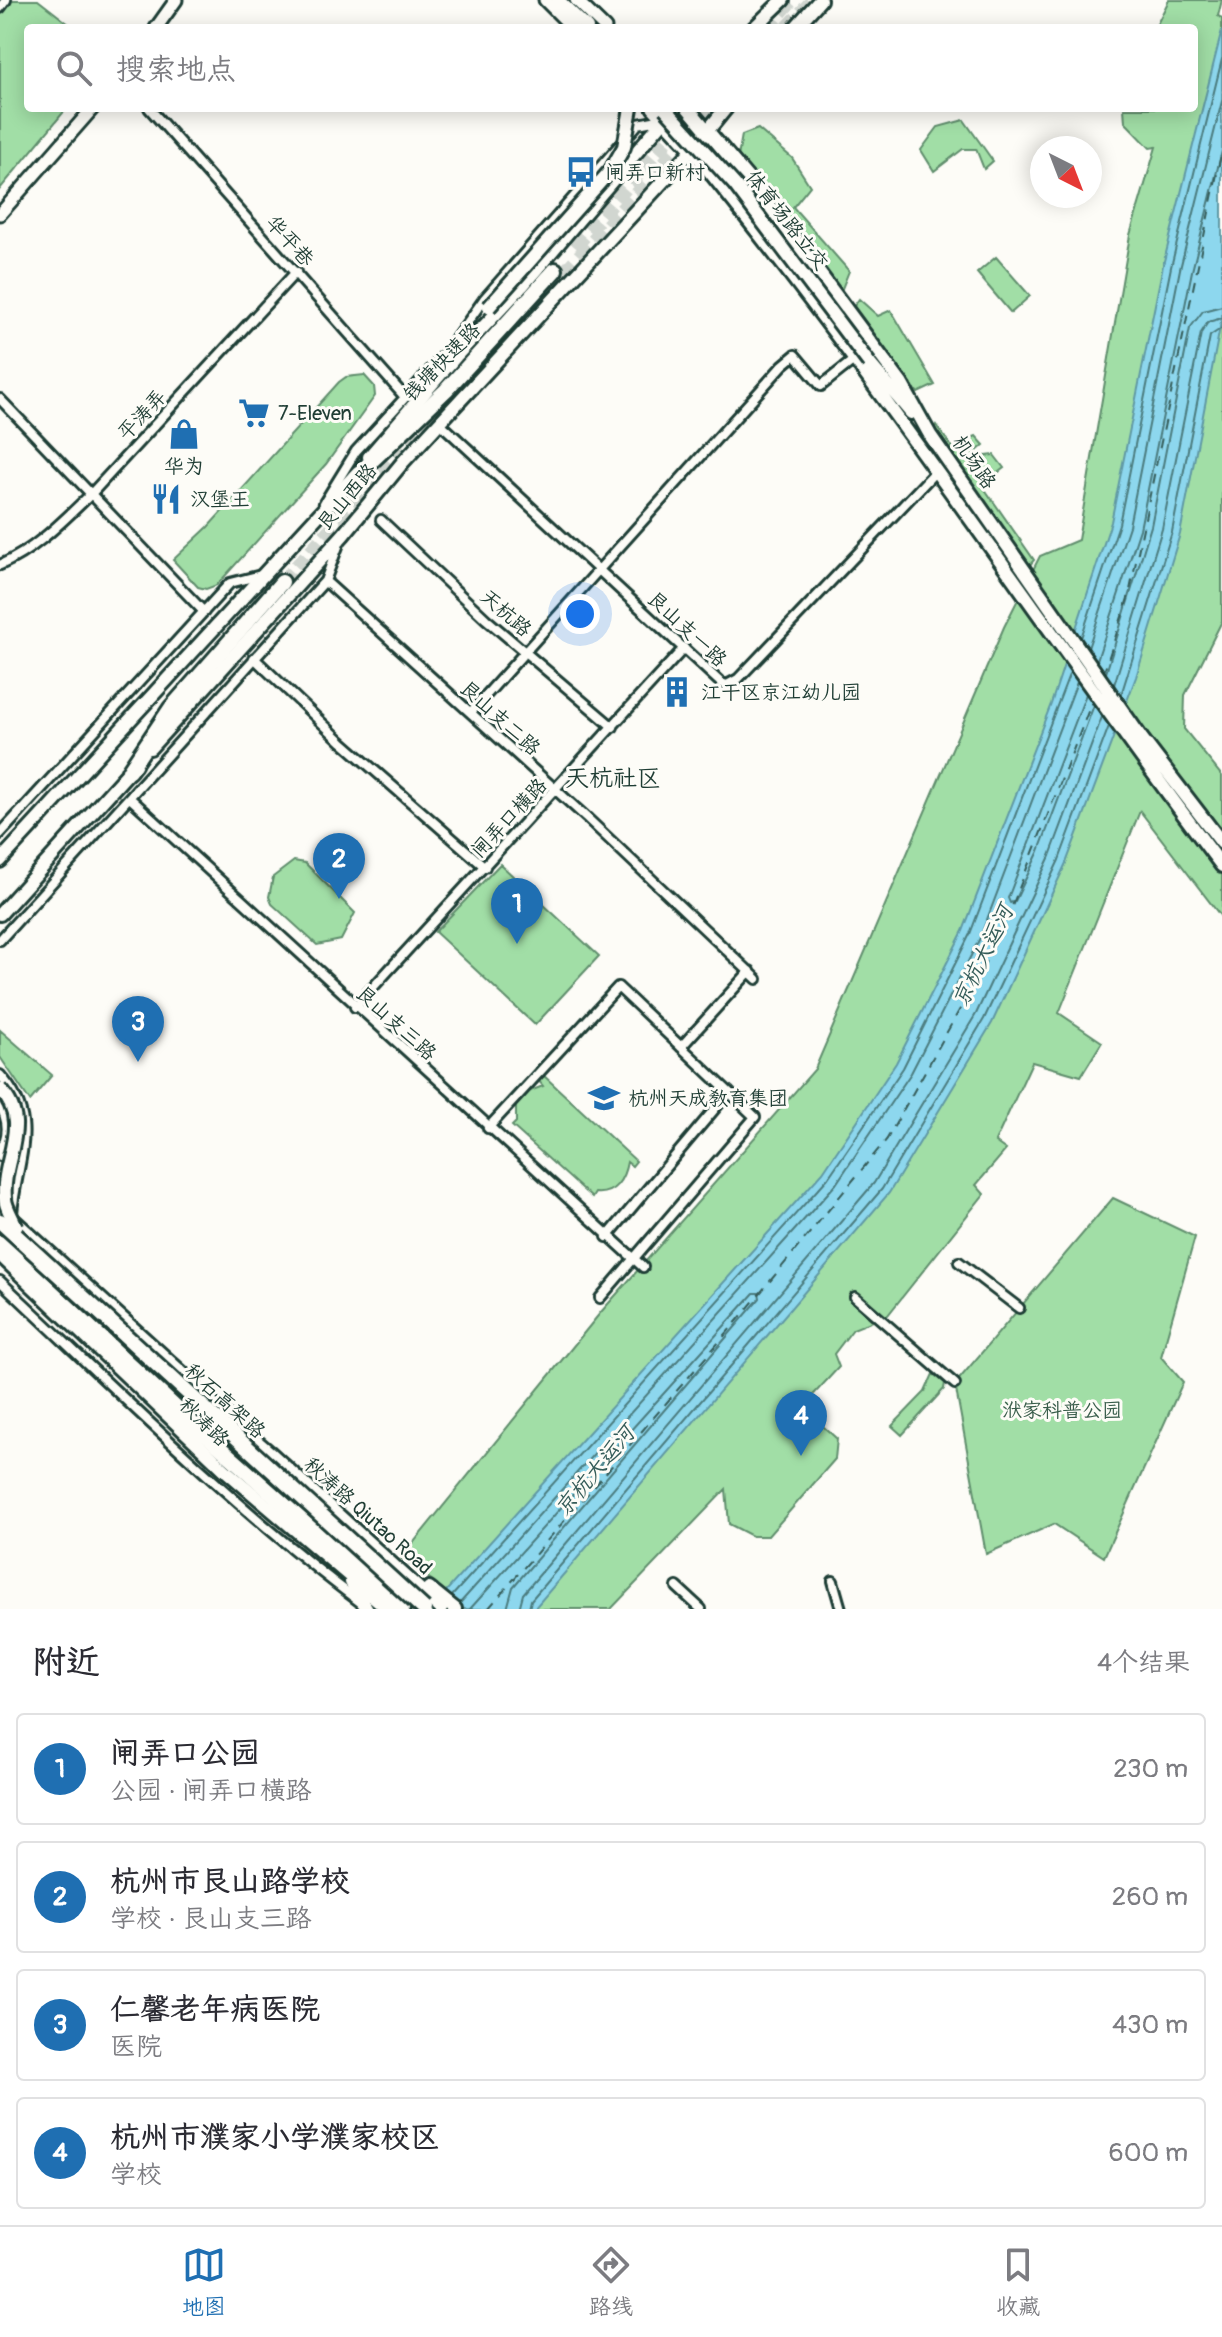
<!DOCTYPE html>
<html lang="zh">
<head>
<meta charset="utf-8">
<style>
  body { margin:0; font-family:Pangolin,"LXGW WenKai TC",sans-serif; background:#f2f2f3; color:#2b2b33 }
  .compass { position:absolute; left:1030px; top:136px; width:72px; height:72px; border-radius:50%; background:#fff; box-shadow:0 4px 20px #0003; rotate:138deg }
  .you { position:absolute; left:580px; top:614px; width:28px; height:28px; margin:-20px; border:6px solid #fff; border-radius:50%; background:#1a73e8; box-shadow:0 0 0 12px #1a73e833 }
  .badge { display:grid; place-items:center; width:52px; height:52px; border-radius:50%; background:#1f6fb2; color:#fff; font-size:26px; font-weight:700 }
  .pin { position:absolute; translate:-50% -66px; filter:drop-shadow(0 2px 4px #0008) }
  .pin::after { content:''; position:absolute; top:42px; width:28px; height:24px; background:inherit; clip-path:polygon(0 0,100% 0,50% 100%) }
  .list { margin:0; padding:0; list-style:none }
  h2 { display:flex; justify-content:space-between; align-items:center; height:104px; margin:0; padding:0 32px; font-size:34px }
  h2 small { font-size:26px; font-weight:400; color:#7c7c81 }
  .list li { display:grid; grid-template-columns:52px 1fr auto; gap:24px; align-items:center; box-sizing:border-box; height:112px; margin:0 16px 16px; padding:0 16px; border:2px solid #e1e1e2; border-radius:8px }
  .list b { display:block; font-size:30px; white-space:nowrap }
  .list p { margin:0; font-size:26px; white-space:nowrap; color:#7c7c81 }
  .list em { font-size:26px; font-style:normal; color:#7c7c81 }
  .icon { flex:none; width:44px; height:44px; fill:none; stroke:currentColor; stroke-width:2; stroke-linecap:round; stroke-linejoin:round }
  .map { position:relative; flex:none; width:1222px; height:1609px; overflow:hidden }
  .search { position:absolute; background:#fff; box-shadow:0 4px 20px #0003; left:24px; right:24px; top:24px; height:88px; display:flex; align-items:center; gap:20px; box-sizing:border-box; padding:0 28px; border-radius:8px; color:#7c7c81; font-size:30px }
  .sheet { height:616px; background:#fff }
  nav { display:flex; justify-content:space-around; align-items:center; box-sizing:border-box; height:112px; border-top:2px solid #e1e1e2; background:#fff; font-size:22px; color:#7c7c81 }
  nav a { display:grid; justify-items:center; gap:4px }
  nav .on { color:#1f6fb2 }
  .map>svg:first-child { display:block }
  .green { fill:#a1dea6; stroke:#608e6d; stroke-width:2 }
  .water { fill:#8dd7ee; stroke:#6199a4; stroke-width:2 }
  .lines { fill:none; stroke-linecap:round; stroke-linejoin:round }
  .shore { stroke:#4b7b7e; stroke-width:2 }
  .ferry { stroke:#355c59; stroke-width:2; stroke-dasharray:10 8; stroke-linecap:butt }
  .highway-tunnel { stroke:#d1d6d0; stroke-width:14; stroke-dasharray:14 7; stroke-linecap:butt }
  .street-casing { stroke:#1f3d34; stroke-width:14 }
  .secondary-casing { stroke:#1f3d34; stroke-width:17 }
  .primary-casing { stroke:#1f3d34; stroke-width:18 }
  .highway-casing { stroke:#1f3d34; stroke-width:20 }
  .street { stroke:#fdfcf7; stroke-width:8 }
  .secondary { stroke:#fdfcf7; stroke-width:11 }
  .primary { stroke:#fdfcf7; stroke-width:12 }
  .highway { stroke:#fdfcf7; stroke-width:14 }
  .primary-bridge-casing { stroke:#1f3d34; stroke-width:18; stroke-linecap:butt }
  .highway-bridge-casing { stroke:#1f3d34; stroke-width:20; stroke-linecap:butt }
  .primary-bridge { stroke:#fdfcf7; stroke-width:12 }
  .highway-bridge { stroke:#fdfcf7; stroke-width:14 }
  .labels { text-anchor:middle; dominant-baseline:central; stroke-width:6; stroke-linejoin:round; paint-order:stroke }
  .poi-label { font-size:20px; fill:#1f3d34; stroke:#fdfcf7; text-anchor:start }
  .street-label { font-size:20px; fill:#1f3d34; stroke:#fdfcf7 }
  .park-label { font-size:20px; fill:#395d4b; stroke:#fdfcf7 }
  .water-label { font-size:22px; font-style:italic; fill:#355c59; stroke:#fdfcf7 }
  .quarter-label { font-size:24px; fill:#1f3d34; stroke:#fdfcf7 }
</style>
</head>
<body>
<div class="map">
<svg width="1222" height="1609" viewBox="0 0 1222 1609">
  <rect width="100%" height="100%" fill="#fdfcf7"/>
  <filter id="ink" filterUnits="userSpaceOnUse"><feTurbulence type="fractalNoise" baseFrequency=".0125" numOctaves="2"/><feDisplacementMap in="SourceGraphic" scale="16" xChannelSelector="R" yChannelSelector="G"/><feConvolveMatrix kernelMatrix="1 2 1 2 8 2 1 2 1" color-interpolation-filters="sRGB"/></filter>
  <g filter="url(#ink)">
    <path class="green" d="M 0,0 L 38,0 L 74,28 L 28,28 L 28,108 L 67,108 L 0,189 Z
      M 1169,0 L 1222,0 L 1218,16 L 1222,18 L 1222,621 L 1185,695 L 1184,729 L 1222,776 L 1222,918 L 1140,811 L 1059,1013 L 1102,1042 L 1081,1076 L 1032,1062 L 995,1142 L 1006,1150 L 976,1185 L 984,1194 L 888,1315 L 853,1329 L 834,1354 L 839,1367 L 792,1418 L 814,1418 L 837,1439 L 835,1459 L 768,1536 L 752,1536 L 729,1524 L 726,1489 L 611,1609 L 415,1609 L 437,1584 L 401,1558 L 601,1312 L 815,1069 L 1004,627 L 1040,556 L 1078,540 L 1130,235 L 1156,147 L 1150,148 L 1125,122 L 1124,108 L 1194,108 L 1194,28 L 1155,28 Z
      M 964,120 L 993,161 L 984,169 L 976,149 L 963,149 L 934,171 L 921,150 L 938,127 Z
      M 758,129 L 792,158 L 810,186 L 793,207 L 849,271 L 841,291 L 738,157 L 742,135 Z
      M 996,257 L 1030,296 L 1011,313 L 977,273 Z
      M 859,299 L 878,316 L 891,310 L 935,385 L 918,393 L 854,306 Z
      M 364,375 L 374,386 L 375,396 L 326,464 L 217,585 L 206,589 L 198,587 L 173,560 L 208,527 L 339,382 L 346,377 Z
      M 936,425 L 952,447 L 976,436 L 984,445 L 969,458 L 994,455 L 1004,468 L 982,485 L 1034,560 L 1029,566 L 933,431 Z
      M 294,861 L 305,863 L 355,913 L 341,940 L 317,945 L 272,904 L 269,897 L 273,877 Z
      M 500,864 L 599,956 L 535,1025 L 435,932 Z
      M 0,1030 L 52,1075 L 30,1101 L 0,1057 Z
      M 542,1074 L 636,1161 L 632,1166 L 627,1162 C 624,1179 615,1195 595,1193 L 592,1198 L 512,1126 L 516,1122 L 516,1104 L 525,1093 L 543,1086 L 538,1080 Z
      M 1113,1198 L 1195,1237 L 1161,1357 L 1183,1382 L 1104,1557 L 1054,1524 L 986,1554 L 955,1384 Z
      M 933,1374 L 945,1383 L 944,1389 L 902,1435 L 892,1426 L 925,1392 Z"/>
    <path class="water" d="M 1222,30 L 1222,317 L 1180,534 L 1136,677 L 1066,863 L 992,1023 L 889,1193 L 534,1609 L 430,1609 L 823,1172 L 896,1063 L 963,931 L 1051,704 L 1111,522 L 1163,265 Z"/>
    <g class="lines">
      <path class="shore" d="M 1081,638 L 1119,524 L 1171,267 L 1222,59
        M 1088,648 L 1129,526 L 1180,269 L 1222,101
        M 1097,660 L 1140,529 L 1192,271 L 1222,151
        M 1106,673 L 1151,526 L 1190,328 L 1203,311 L 1222,306
        M 1114,685 L 1162,529 L 1201,333 L 1208,322 L 1222,318
        M 1086,694 L 1008,898 L 1010,903 L 1015,901 L 1039,851 L 1094,705
        M 1121,695 L 1172,532 L 1210,336 L 1222,328
        M 452,1596 L 828,1178 L 903,1068 L 970,934 L 1070,672
        M 460,1603 L 836,1184 L 911,1073 L 980,938 L 1077,682
        M 470,1609 L 754,1293 L 759,1293 L 760,1298 L 513,1587 L 507,1609
        M 519,1609 L 523,1594 L 874,1183 L 976,1014 L 1050,856 L 1102,717
        M 529,1609 L 531,1600 L 882,1189 L 984,1019 L 1059,860 L 1109,726"/>
      <path class="ferry" d="M 1103,675 L 1129,595 L 1222,150
        M 488,1609 L 738,1320 L 887,1139 L 979,975 L 1011,909 L 1093,699"/>
      <path class="highway-tunnel" d="M 767,28 L 792,0
        M 787,28 L 811,2
        M 575,247 L 695,108
        M 282,582 L 714,108"/>
      <defs>
        <path id="street" d="M 0,8 L 6,0
          M 149,108 L 405,397
          M 0,399 L 204,612
          M 440,423 L 721,683 L 727,685 L 738,679 L 937,470
          M 324,503 L 356,451 L 445,354 L 484,299 L 638,124 L 663,119
          M 381,520 L 486,619 L 613,727
          M 0,565 C 34,551 64,520 91,494 L 296,272
          M 325,581 L 588,819 L 757,979
          M 254,658 L 342,742 L 485,867
          M 471,712 L 783,365 L 795,355 L 821,386 L 855,359
          M 131,799 L 643,1267
          M 0,834 L 230,583 L 261,575
          M 0,940 L 325,581 L 340,541
          M 355,1007 L 684,648
          M 681,1047 L 750,971
          M 0,1075 C 42,1121 16,1160 12,1214
          M 488,1128 L 618,987 L 755,1117 L 600,1298
          M 13,1217 L 196,1383
          M 607,1237 L 729,1092
          M 959,1262 L 1019,1308
          M 0,1281 C 116,1390 233,1507 360,1602
          M 855,1297 L 955,1384
          M 833,1581 L 841,1609
          M 677,1587 L 701,1609"/>
        <path id="secondary" d="M 545,0 L 573,28
          M 576,0 L 605,28
          M 156,28 L 176,0
          M 653,108 L 692,150
          M 0,214 L 93,108"/>
        <path id="primary" d="M 558,0 L 587,28
          M 754,28 L 783,0
          M 795,28 L 820,0
          M 688,108 L 756,188 L 901,383 L 930,435 L 1142,739 L 1222,843
          M 692,150 C 881,380 1043,629 1222,866
          M 869,363 L 911,413
          M 369,457 L 456,356 L 522,286 L 674,108
          M 150,748 L 343,535 L 403,462 L 692,150 L 726,108
          M 0,861 L 358,472
          M 0,914 L 135,765
          M 0,1102 C 11,1119 12,1137 0,1154
          M 0,1255 L 224,1469 L 388,1609
          M 175,1372 L 269,1452 L 441,1609
          M 351,1582 L 367,1609
          M 429,1588 L 455,1609"/>
        <path id="highway" d="M 354,478 L 446,390 L 555,270
          M 129,771 L 171,708 L 282,582
          M 0,1243 L 189,1420 L 402,1609"/>
      </defs>
      <use href="#street" class="street-casing"/>
      <use href="#secondary" class="secondary-casing"/>
      <use href="#primary" class="primary-casing"/>
      <use href="#highway" class="highway-casing"/>
      <use href="#street" class="street"/>
      <use href="#secondary" class="secondary"/>
      <use href="#primary" class="primary"/>
      <use href="#highway" class="highway"/>
      <defs>
        <path id="primary-bridge" d="M 665,108 L 735,185 L 869,363
          M 489,307 L 611,170 L 624,147 L 631,108
          M 0,1089 C 33,1124 1,1159 5,1198 C 5,1207 13,1218 16,1227"/>
        <path id="highway-bridge" d="M 0,1221 L 424,1609"/>
      </defs>
      <use href="#primary-bridge" class="primary-bridge-casing"/>
      <use href="#highway-bridge" class="highway-bridge-casing"/>
      <use href="#primary-bridge" class="primary-bridge"/>
      <use href="#highway-bridge" class="highway-bridge"/>
    </g>
  </g>
  <defs>
    <symbol id="bus-bare" viewBox="-9 -9 18 18"><path d="M-5-6H5V4H4V6H2V4H-2V6H-4V4H-5ZM-3.5-4V0h7V-4ZM-3.5 1.2v1.5H-2V1.2ZM2 1.2v1.5H3.5V1.2Z" fill="#1f6fb2" stroke="#fdfcf7" stroke-width="2.5" paint-order="stroke"/></symbol>
    <symbol id="supermarket-bare" viewBox="-9 -9 18 18"><path d="M-6-5.5h2.5l.6 2H6L4.5 2H-2.5L-4.4-4H-6ZM-1.5 3.2a1.3 1.3 0 1 0 .1 0ZM3 3.2a1.3 1.3 0 1 0 .1 0Z" fill="#1f6fb2" stroke="#fdfcf7" stroke-width="2.5" paint-order="stroke"/></symbol>
    <symbol id="shop-bare" viewBox="-9 -9 18 18"><path d="M-5-2.5h2.3a2.7 3.5 0 0 1 5.4 0H5L5.5 6h-11ZM-1.5-2.5h3a1.5 2.3 0 0 0-3 0Z" fill="#1f6fb2" stroke="#fdfcf7" stroke-width="2.5" paint-order="stroke"/></symbol>
    <symbol id="restaurant-bare" viewBox="-9 -9 18 18"><path d="M-5-6h1v4h1v-4h1v4h1v-4h1v5L-1.5 .5V6h-2V.5L-5-1ZM5-6V6H3V1.5H1.5Q1.5-4 5-6Z" fill="#1f6fb2" stroke="#fdfcf7" stroke-width="2.5" paint-order="stroke"/></symbol>
    <symbol id="building-bare" viewBox="-9 -9 18 18"><path d="M-4-6H4V6H1V3H-1V6H-4ZM-2.5-4.3h1.7v1.8h-1.7ZM.8-4.3h1.7v1.8H.8ZM-2.5-1h1.7V.8h-1.7ZM.8-1h1.7V.8H.8Z" fill="#1f6fb2" stroke="#fdfcf7" stroke-width="2.5" paint-order="stroke"/></symbol>
    <symbol id="school-bare" viewBox="-9 -9 18 18"><path d="M0-5L7-2L0 1L-7-2ZM-4 1L0 2.5L4 1V4Q0 6-4 4Z" fill="#1f6fb2" stroke="#fdfcf7" stroke-width="2.5" paint-order="stroke"/></symbol>
  </defs>
  <g fill-rule="evenodd">
    <use href="#bus-bare" x="559" y="150" width="44" height="44"/>
    <use href="#supermarket-bare" x="232" y="391" width="44" height="44"/>
    <use href="#shop-bare" x="162" y="412" width="44" height="44"/>
    <use href="#restaurant-bare" x="144" y="477" width="44" height="44"/>
    <use href="#building-bare" x="655" y="670" width="44" height="44"/>
    <use href="#school-bare" x="582" y="1076" width="44" height="44"/>
  </g>
  <g class="labels">
    <g class="poi-label">
      <text x="605" y="172">闸弄口新村</text>
      <text x="278" y="413">7-Eleven</text>
      <text x="184" y="466" text-anchor="middle">华为</text>
      <text x="190" y="499">汉堡王</text>
      <text x="701" y="692">江干区京江幼儿园</text>
      <text x="628" y="1098">杭州天成教育集团</text>
    </g>
    <g class="street-label">
      <text transform="translate(787 220) rotate(52)">体育场路立交</text>
      <text transform="translate(290 241) rotate(48)">华平巷</text>
      <text transform="translate(442 362) rotate(-46)">钱塘快速路</text>
      <text transform="translate(142 415) rotate(-47)">平涛弄</text>
      <text transform="translate(974 462) rotate(55)">机场路</text>
      <text transform="translate(347 497) rotate(-50)">艮山西路</text>
      <text transform="translate(506 613) rotate(41)">天杭路</text>
      <text transform="translate(687 629) rotate(43)">艮山支一路</text>
      <text transform="translate(500 718) rotate(42)">艮山支二路</text>
      <text transform="translate(509 818) rotate(-47)">闸弄口横路</text>
      <text transform="translate(396 1023) rotate(42)">艮山支三路</text>
      <text transform="translate(225 1401) rotate(42)">秋石高架路</text>
      <text transform="translate(204 1422) rotate(44)">秋涛路</text>
      <text transform="translate(368 1516) rotate(42)">秋涛路 Qiutao Road</text>
    </g>
    <g class="park-label">
      <text x="1062" y="1410">洑家科普公园</text>
    </g>
    <g class="water-label">
      <text transform="translate(983 956) rotate(-64)">京杭大运河</text>
      <text transform="translate(595 1471) rotate(-50)">京杭大运河</text>
    </g>
    <g class="quarter-label">
      <text x="613" y="778">天杭社区</text>
    </g>
  </g>
</svg>
<svg class="compass" viewBox="-18 -18 36 36"><path d="M0-13l5 13h-10z" fill="#e53935"/><path d="M0 13l5-13h-10z" fill="#7c7c81"/></svg>
<div class="you"></div>
<div class="pin badge" style="left:517px;top:944px">1</div>
<div class="pin badge" style="left:339px;top:899px">2</div>
<div class="pin badge" style="left:138px;top:1062px">3</div>
<div class="pin badge" style="left:801px;top:1456px">4</div>
<div class="search"><svg class="icon" aria-label="search" viewBox="0 0 24 24"><circle cx="10" cy="10" r="6"/><path d="M15 15l6 6"/></svg>搜索地点</div>
</div>
<section class="sheet">
<h2>附近<small>4个结果</small></h2>
<ul class="list">
<li><span class="badge">1</span><div><b>闸弄口公园</b><p>公园 · 闸弄口横路</p></div><em>230 m</em></li>
<li><span class="badge">2</span><div><b>杭州市艮山路学校</b><p>学校 · 艮山支三路</p></div><em>260 m</em></li>
<li><span class="badge">3</span><div><b>仁馨老年病医院</b><p>医院</p></div><em>430 m</em></li>
<li><span class="badge">4</span><div><b>杭州市濮家小学濮家校区</b><p>学校</p></div><em>600 m</em></li>
</ul>
</section>
<nav>
<a class="on"><svg class="icon" aria-label="map" viewBox="0 0 24 24"><path d="M3 6l6-2 6 2 6-2v14l-6 2-6-2-6 2zM9 4v14M15 6v14"/></svg>地图</a>
<a><svg class="icon" aria-label="directions" viewBox="0 0 24 24"><path d="M12 3l9 9-9 9-9-9zM9 14v-3h6M13 9l2 2-2 2"/></svg>路线</a>
<a><svg class="icon" aria-label="saved" viewBox="0 0 24 24"><path d="M7 4h10v16l-5-4-5 4z"/></svg>收藏</a>
</nav>
</body>
</html>
